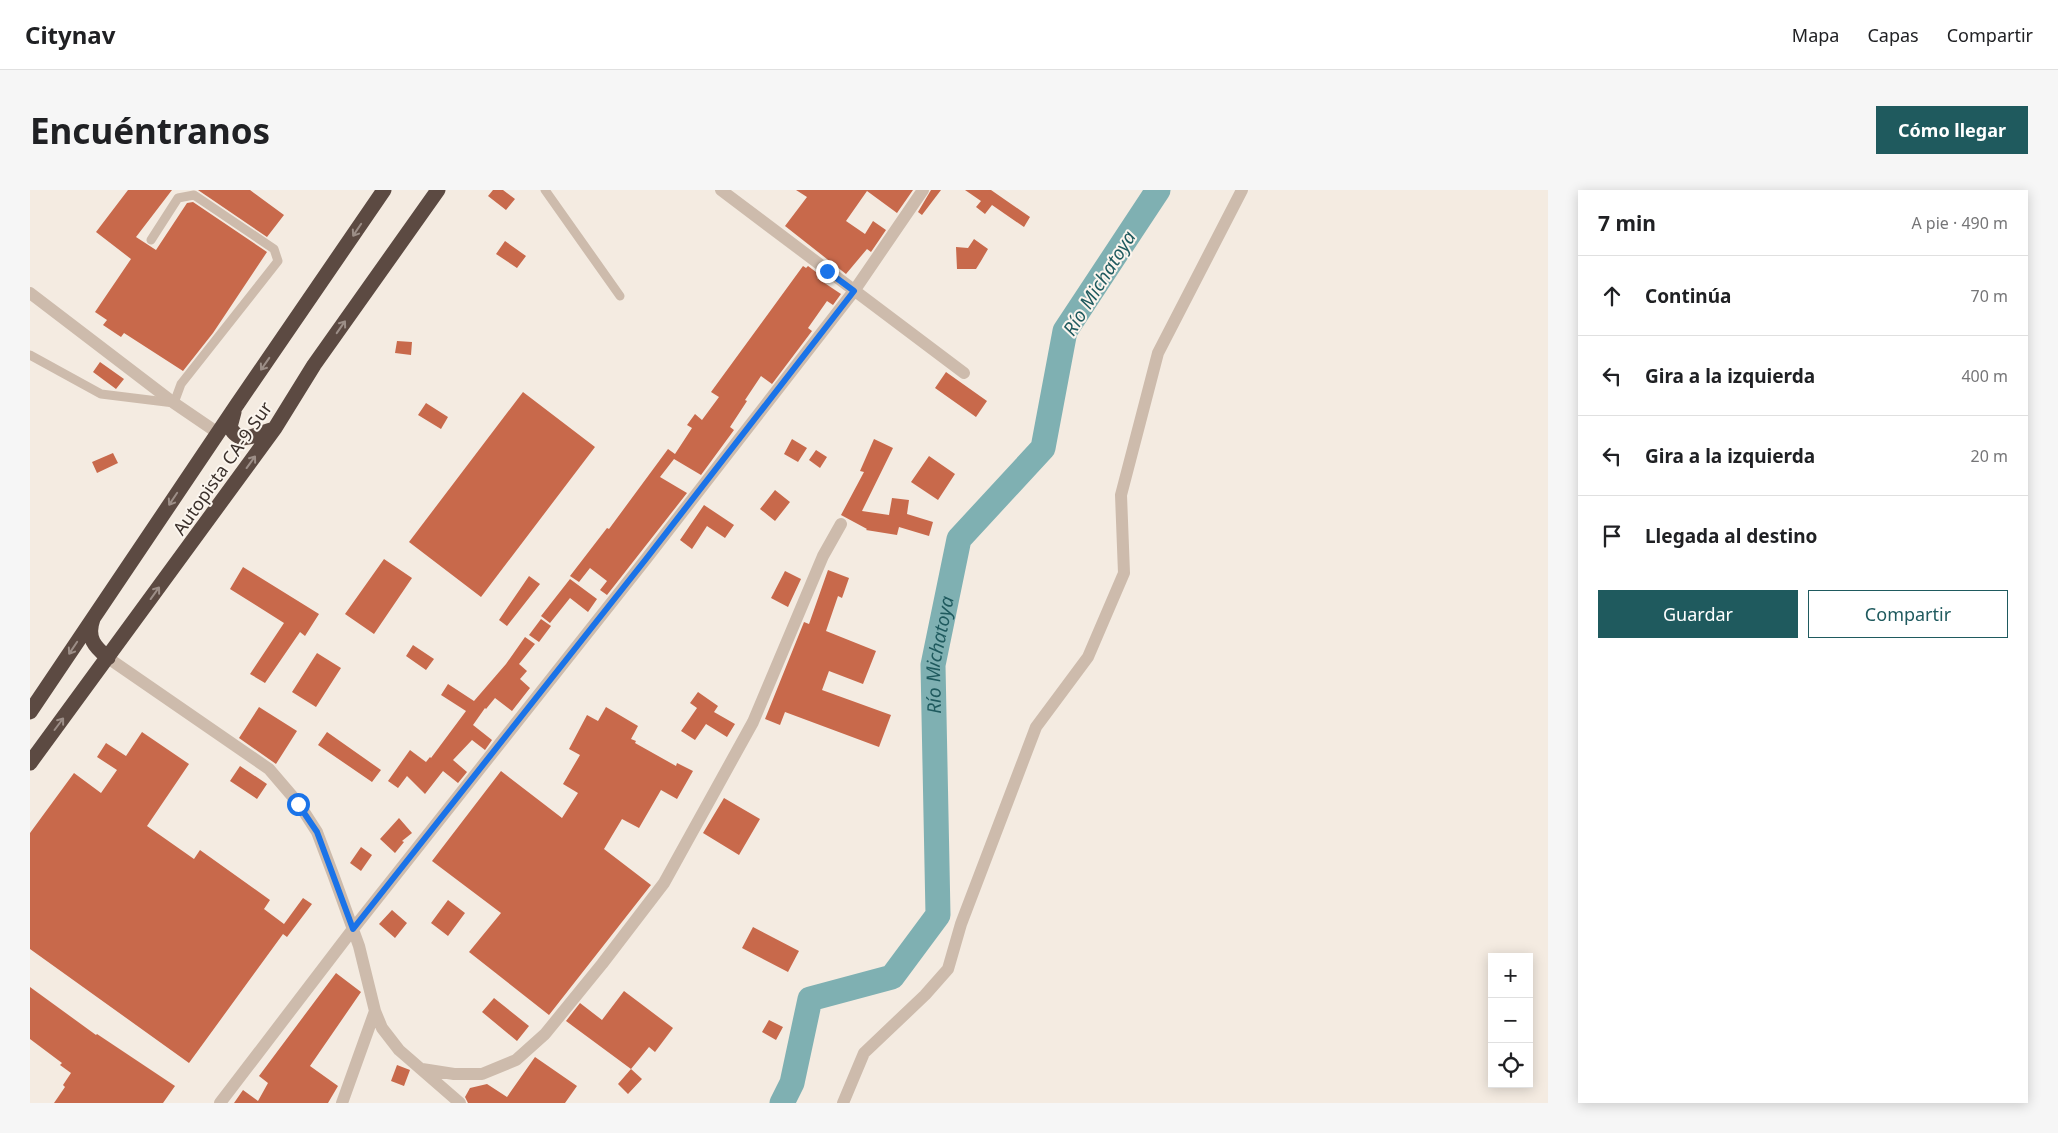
<!DOCTYPE html>
<html lang="es">
<head>
<meta charset="utf-8">
<style>
  body { margin:0; font-family:"Noto Sans",sans-serif; background:#f6f6f6; color:#202124 }
  .controls { position:absolute; right:15px; bottom:15px; display:grid; overflow:hidden; border-radius:0px; box-shadow:0 2px 12px #0003 }
  .controls button { width:45px; height:45px; display:grid; place-items:center; padding:0; border:0; border-bottom:1px solid #e0e0e0; background:#fff; color:#202124; font:25px sans-serif }
  .stop { position:absolute; width:15px; height:15px; margin:-11px; border:4px solid #1a73e8; border-radius:50%; background:#fff }
  .stop.end { background:#1a73e8; border-color:#fff; box-shadow:0 1px 5px #0008 }
  .list { margin:0; padding:0; list-style:none }
  h2 { display:flex; justify-content:space-between; align-items:center; height:65px; margin:0; padding:0 20px; font-size:21px }
  h2 small { font-size:16px; font-weight:400; color:#757577 }
  .list li { display:grid; grid-template-columns:32px 1fr auto; gap:15px; align-items:center; box-sizing:border-box; height:80px; padding:0 20px; border-top:1px solid #e0e0e0 }
  .list b { display:block; font-size:19px; white-space:nowrap }
  .list em { font-size:16px; font-style:normal; color:#757577 }
  .actions { display:flex; gap:10px; padding:15px 20px }
  .actions a { flex:1; padding:11px 0; border:1px solid #1f5a5e; border-radius:0px; text-align:center; font-size:18px; color:#1f5a5e }
  .actions .main { background:#1f5a5e; color:#fff }
  .icon { flex:none; width:28px; height:28px; fill:none; stroke:currentColor; stroke-width:2; stroke-linecap:round; stroke-linejoin:round }
  .map { position:relative; flex:none; width:1518px; height:913px; overflow:hidden; border-radius:0px }
  header { display:flex; align-items:center; gap:30px; box-sizing:border-box; height:70px; padding:0 25px; background:#fff; border-bottom:1px solid #e0e0e0 }
  header strong { font-size:24px }
  nav { display:flex; gap:28px; margin-inline-start:auto; font-size:18px }
  .intro { display:flex; align-items:center; justify-content:space-between; box-sizing:border-box; height:120px; padding:0 30px }
  h1 { margin:0; font-size:35px }
  .button { padding:12px 22px; border-radius:0px; background:#1f5a5e; color:#fff; font-size:18px; font-weight:700 }
  main { display:flex; gap:30px; padding:0 30px }
  aside { flex:1; background:#fff; border-radius:0px; box-shadow:0 2px 12px #0003 }
  .map>svg:first-child { display:block }
  .lines { fill:none; stroke-linecap:round; stroke-linejoin:round }
  .river { stroke:#7fb0b2; stroke-width:25 }
  .building { fill:#c8694b }
  .lane { stroke:#cdbbac; stroke-width:9 }
  .street { stroke:#cdbbac; stroke-width:12 }
  .highway { stroke:#5c4a42; stroke-width:15 }
  .oneway { stroke:#9c8e87 }
  .route { stroke:#1a73e8; stroke-width:6 }
  .labels { text-anchor:middle; dominant-baseline:central; stroke-width:4; stroke-linejoin:round; paint-order:stroke }
  .street-label { font-size:18px; fill:#3b302b; stroke:#fbf5ee }
  .water-label { font-size:19px; font-style:italic; fill:#1f5a5e; stroke:#fbf5ee }
</style>
</head>
<body>
<header>
<strong>Citynav</strong>
<nav><a>Mapa</a><a>Capas</a><a>Compartir</a></nav>
</header>
<div class="intro"><h1>Encuéntranos</h1><a class="button">Cómo llegar</a></div>
<main>
<div class="map">
<svg width="1518" height="913" viewBox="0 0 1518 913">
  <rect width="100%" height="100%" fill="#f4ebe1"/>
  <g class="lines">
    <path class="river" id="s1" d="M 752,913 L 762,893 L 780,809 L 862,787 L 908,725 L 903,475 L 929,349 L 1013,258 L 1035,141 L 1128,0"/>
  </g>
  <path class="building" d="M 98,0 L 142,0 L 106,47 L 126,60 L 157,13 L 163,12 L 237,62 L 183,143 L 153,181 L 94,143 L 91,147 L 73,135 L 77,130 L 65,122 L 101,69 L 66,42 Z
    M 168,0 L 220,0 L 254,25 L 237,47 Z
    M 463,0 L 473,0 L 485,9 L 476,20 L 458,6 Z
    M 766,0 L 883,0 L 867,23 L 837,1 L 816,31 L 835,44 L 843,31 L 856,40 L 841,62 L 837,59 L 816,84 L 755,36 L 777,7 Z
    M 901,0 L 911,0 L 892,25 L 888,22 Z
    M 935,0 L 961,0 L 1000,27 L 994,37 L 962,15 L 955,24 L 946,17 L 951,11 Z
    M 944,49 L 958,59 L 951,71 L 946,79 L 927,79 L 926,57 L 938,58 Z
    M 475,51 L 496,66 L 487,78 L 466,64 Z
    M 773,76 L 776,78 L 778,76 L 790,85 L 787,88 L 811,104 L 803,115 L 797,111 L 778,138 L 782,141 L 742,194 L 731,186 L 715,210 L 717,211 L 700,237 L 704,240 L 671,285 L 644,269 L 630,287 L 657,303 L 577,405 L 570,400 L 577,391 L 560,378 L 549,392 L 540,386 L 577,338 L 579,339 L 638,259 L 645,264 L 662,238 L 657,235 L 665,224 L 672,230 L 689,207 L 681,202 Z
    M 367,151 L 382,152 L 381,165 L 365,163 Z
    M 70,172 L 94,189 L 86,199 L 63,182 Z
    M 916,182 L 957,211 L 946,227 L 905,198 Z
    M 493,202 L 565,257 L 451,407 L 379,352 Z
    M 396,213 L 418,227 L 411,239 L 388,225 Z
    M 762,249 L 777,258 L 768,272 L 754,264 Z
    M 844,249 L 863,258 L 832,321 L 859,325 L 862,308 L 879,310 L 877,324 L 903,332 L 899,346 L 869,337 L 867,345 L 836,340 L 837,339 L 811,325 L 834,282 L 830,281 Z
    M 786,260 L 797,267 L 790,278 L 779,270 Z
    M 83,263 L 88,273 L 67,283 L 62,272 Z
    M 899,266 L 925,284 L 908,310 L 881,292 Z
    M 745,300 L 760,312 L 745,331 L 730,319 Z
    M 674,315 L 704,335 L 695,348 L 677,336 L 662,359 L 650,350 Z
    M 354,369 L 382,388 L 344,444 L 315,424 Z
    M 213,377 L 289,424 L 275,446 L 270,442 L 235,493 L 220,484 L 254,433 L 200,399 Z
    M 798,380 L 819,388 L 812,408 L 808,406 L 796,441 L 846,461 L 833,494 L 799,481 L 792,500 L 861,525 L 849,557 L 755,522 L 750,535 L 735,529 L 774,432 L 779,434 Z
    M 755,381 L 771,389 L 758,417 L 741,408 Z
    M 499,386 L 510,394 L 477,436 L 469,430 Z
    M 540,389 L 567,409 L 558,422 L 540,408 L 520,433 L 511,426 Z
    M 511,429 L 521,436 L 509,452 L 499,445 Z
    M 495,447 L 505,454 L 489,474 L 497,481 L 490,489 L 500,498 L 482,521 L 465,508 L 456,519 L 455,518 L 443,535 L 462,550 L 455,560 L 442,550 L 423,570 L 437,582 L 428,593 L 413,581 L 395,604 L 377,586 L 368,598 L 358,591 L 380,560 L 396,572 L 400,567 L 401,568 L 436,521 L 411,505 L 418,494 L 444,511 L 476,474 Z
    M 383,455 L 404,469 L 396,480 L 376,466 Z
    M 287,463 L 311,478 L 286,517 L 262,502 Z
    M 668,502 L 688,516 L 684,522 L 705,534 L 697,547 L 676,534 L 665,550 L 651,541 L 667,518 L 660,513 Z
    M 229,517 L 267,541 L 246,574 L 209,548 Z
    M 576,517 L 608,536 L 601,549 L 606,551 L 605,553 L 646,576 L 647,573 L 663,581 L 647,609 L 631,600 L 609,638 L 592,629 L 574,659 L 621,695 L 519,825 L 439,762 L 471,723 L 402,671 L 471,581 L 532,628 L 548,603 L 533,594 L 550,565 L 539,559 L 557,525 L 568,531 Z
    M 112,542 L 159,574 L 117,636 L 164,669 L 170,660 L 240,710 L 234,719 L 254,734 L 273,708 L 282,714 L 257,747 L 253,744 L 159,873 L 0,759 L 0,643 L 44,583 L 71,603 L 87,580 L 67,567 L 76,553 L 96,566 Z
    M 297,542 L 351,580 L 342,592 L 288,555 Z
    M 210,576 L 237,594 L 227,609 L 200,591 Z
    M 694,608 L 730,629 L 709,665 L 673,643 Z
    M 369,628 L 382,643 L 372,651 L 374,652 L 365,663 L 350,649 Z
    M 331,657 L 342,665 L 331,681 L 320,673 Z
    M 418,710 L 435,723 L 418,746 L 401,733 Z
    M 362,720 L 377,733 L 365,748 L 349,734 Z
    M 723,737 L 769,761 L 758,782 L 712,758 Z
    M 306,783 L 331,802 L 280,876 L 308,896 L 298,913 L 204,913 L 213,900 L 228,911 L 238,893 L 229,886 Z
    M 0,797 L 66,845 L 67,844 L 145,896 L 133,913 L 24,913 L 35,897 L 33,895 L 41,883 L 30,875 L 32,873 L 0,849 Z
    M 594,801 L 643,838 L 625,862 L 619,857 L 601,879 L 536,831 L 550,813 L 572,830 Z
    M 464,808 L 499,836 L 487,851 L 452,822 Z
    M 739,830 L 753,837 L 746,850 L 732,842 Z
    M 505,867 L 547,896 L 535,913 L 438,913 L 435,907 L 440,898 L 457,894 L 477,907 Z
    M 367,875 L 380,880 L 374,896 L 361,891 Z
    M 601,879 L 612,889 L 598,904 L 588,894 Z"/>
  <g class="lines">
    <path class="lane" d="M 515,0 L 590,106
      M 0,165 L 71,204 L 144,213 L 151,194 L 248,71 L 244,59 L 164,5 L 148,8 L 121,50"/>
    <path class="street" d="M 691,0 L 934,183
      M 0,103 L 144,213 L 188,243
      M 78,468 L 239,579 L 269,614 L 287,642 L 304,687 L 329,756 L 345,821 L 352,838 L 369,860 L 430,913
      M 392,879 L 424,884 L 452,884 L 486,870 L 515,844 L 572,774 L 634,693 L 723,532 L 793,366 L 811,334
      M 190,913 L 323,739 L 616,369 L 824,101 L 893,0
      M 312,913 L 345,821
      M 813,913 L 834,863 L 895,805 L 918,779 L 931,734 L 1006,537 L 1058,467 L 1094,383 L 1091,305 L 1128,163 L 1212,0"/>
    <path class="highway" d="M 204,222 L 200,237 C 211,258 228,242 244,239
      M 63,429 C 56,448 65,457 78,468
      M 0,522 L 206,216 L 354,0
      M 0,573 L 245,238 L 284,175 L 408,0"/>
  </g>
  <defs><path id="oneway-shaft" d="M-6 0H5M1.5-3L5.5 0L1.5 3" fill="none" stroke-width="1.6" stroke-linecap="round" stroke-linejoin="round" transform="scale(1.25)"/></defs>
  <g class="oneway">
    <use href="#oneway-shaft" transform="translate(327 40) rotate(124)"/>
    <use href="#oneway-shaft" transform="translate(311 137) rotate(-55)"/>
    <use href="#oneway-shaft" transform="translate(235 174) rotate(125)"/>
    <use href="#oneway-shaft" transform="translate(221 272) rotate(-54)"/>
    <use href="#oneway-shaft" transform="translate(143 309) rotate(124)"/>
    <use href="#oneway-shaft" transform="translate(125 403) rotate(-54)"/>
    <use href="#oneway-shaft" transform="translate(43 458) rotate(124)"/>
    <use href="#oneway-shaft" transform="translate(29 534) rotate(-53)"/>
  </g>
  <g class="lines">
    <path class="route" d="M 268,614 L 287,642 L 323,739 L 616,369 L 824,101 L 797,81"/>
  </g>
  <g class="labels">
    <g class="street-label">
      <text transform="translate(192 278) rotate(-55)">Autopista CA-9 Sur</text>
    </g>
    <g class="water-label">
      <text transform="translate(1069 93) rotate(-58)">Río Michatoya</text>
      <text stroke="none"><textPath href="#s1" startOffset="531">Río Michatoya</textPath></text>
    </g>
  </g>
</svg>
<div class="controls">
<button>+</button>
<button>−</button>
<button><svg class="icon" aria-label="locate" viewBox="0 0 24 24"><circle cx="12" cy="12" r="6"/><path d="M12 2v4M12 18v4M2 12h4M18 12h4"/></svg></button>
</div>
<div class="stop" style="left:268px;top:614px"></div>
<div class="stop end" style="left:797px;top:81px"></div>
</div>
<aside>
<h2>7 min<small>A pie · 490 m</small></h2>
<ul class="list">
<li><svg class="icon" aria-label="ahead" viewBox="0 0 24 24"><path d="M12 20V5M6 11l6-6 6 6"/></svg><div><b>Continúa</b></div><em>70 m</em></li>
<li><svg class="icon" aria-label="left" viewBox="0 0 24 24"><path d="M17 20v-9H6M10 6l-5 5 5 5"/></svg><div><b>Gira a la izquierda</b></div><em>400 m</em></li>
<li><svg class="icon" aria-label="left" viewBox="0 0 24 24"><path d="M17 20v-9H6M10 6l-5 5 5 5"/></svg><div><b>Gira a la izquierda</b></div><em>20 m</em></li>
<li><svg class="icon" aria-label="arrive" viewBox="0 0 24 24"><path d="M6 21V4h12l-3 4 3 4H6"/></svg><div><b>Llegada al destino</b></div></li>
</ul>
<div class="actions"><a class="main">Guardar</a><a>Compartir</a></div>
</aside>
</main>
</body>
</html>
